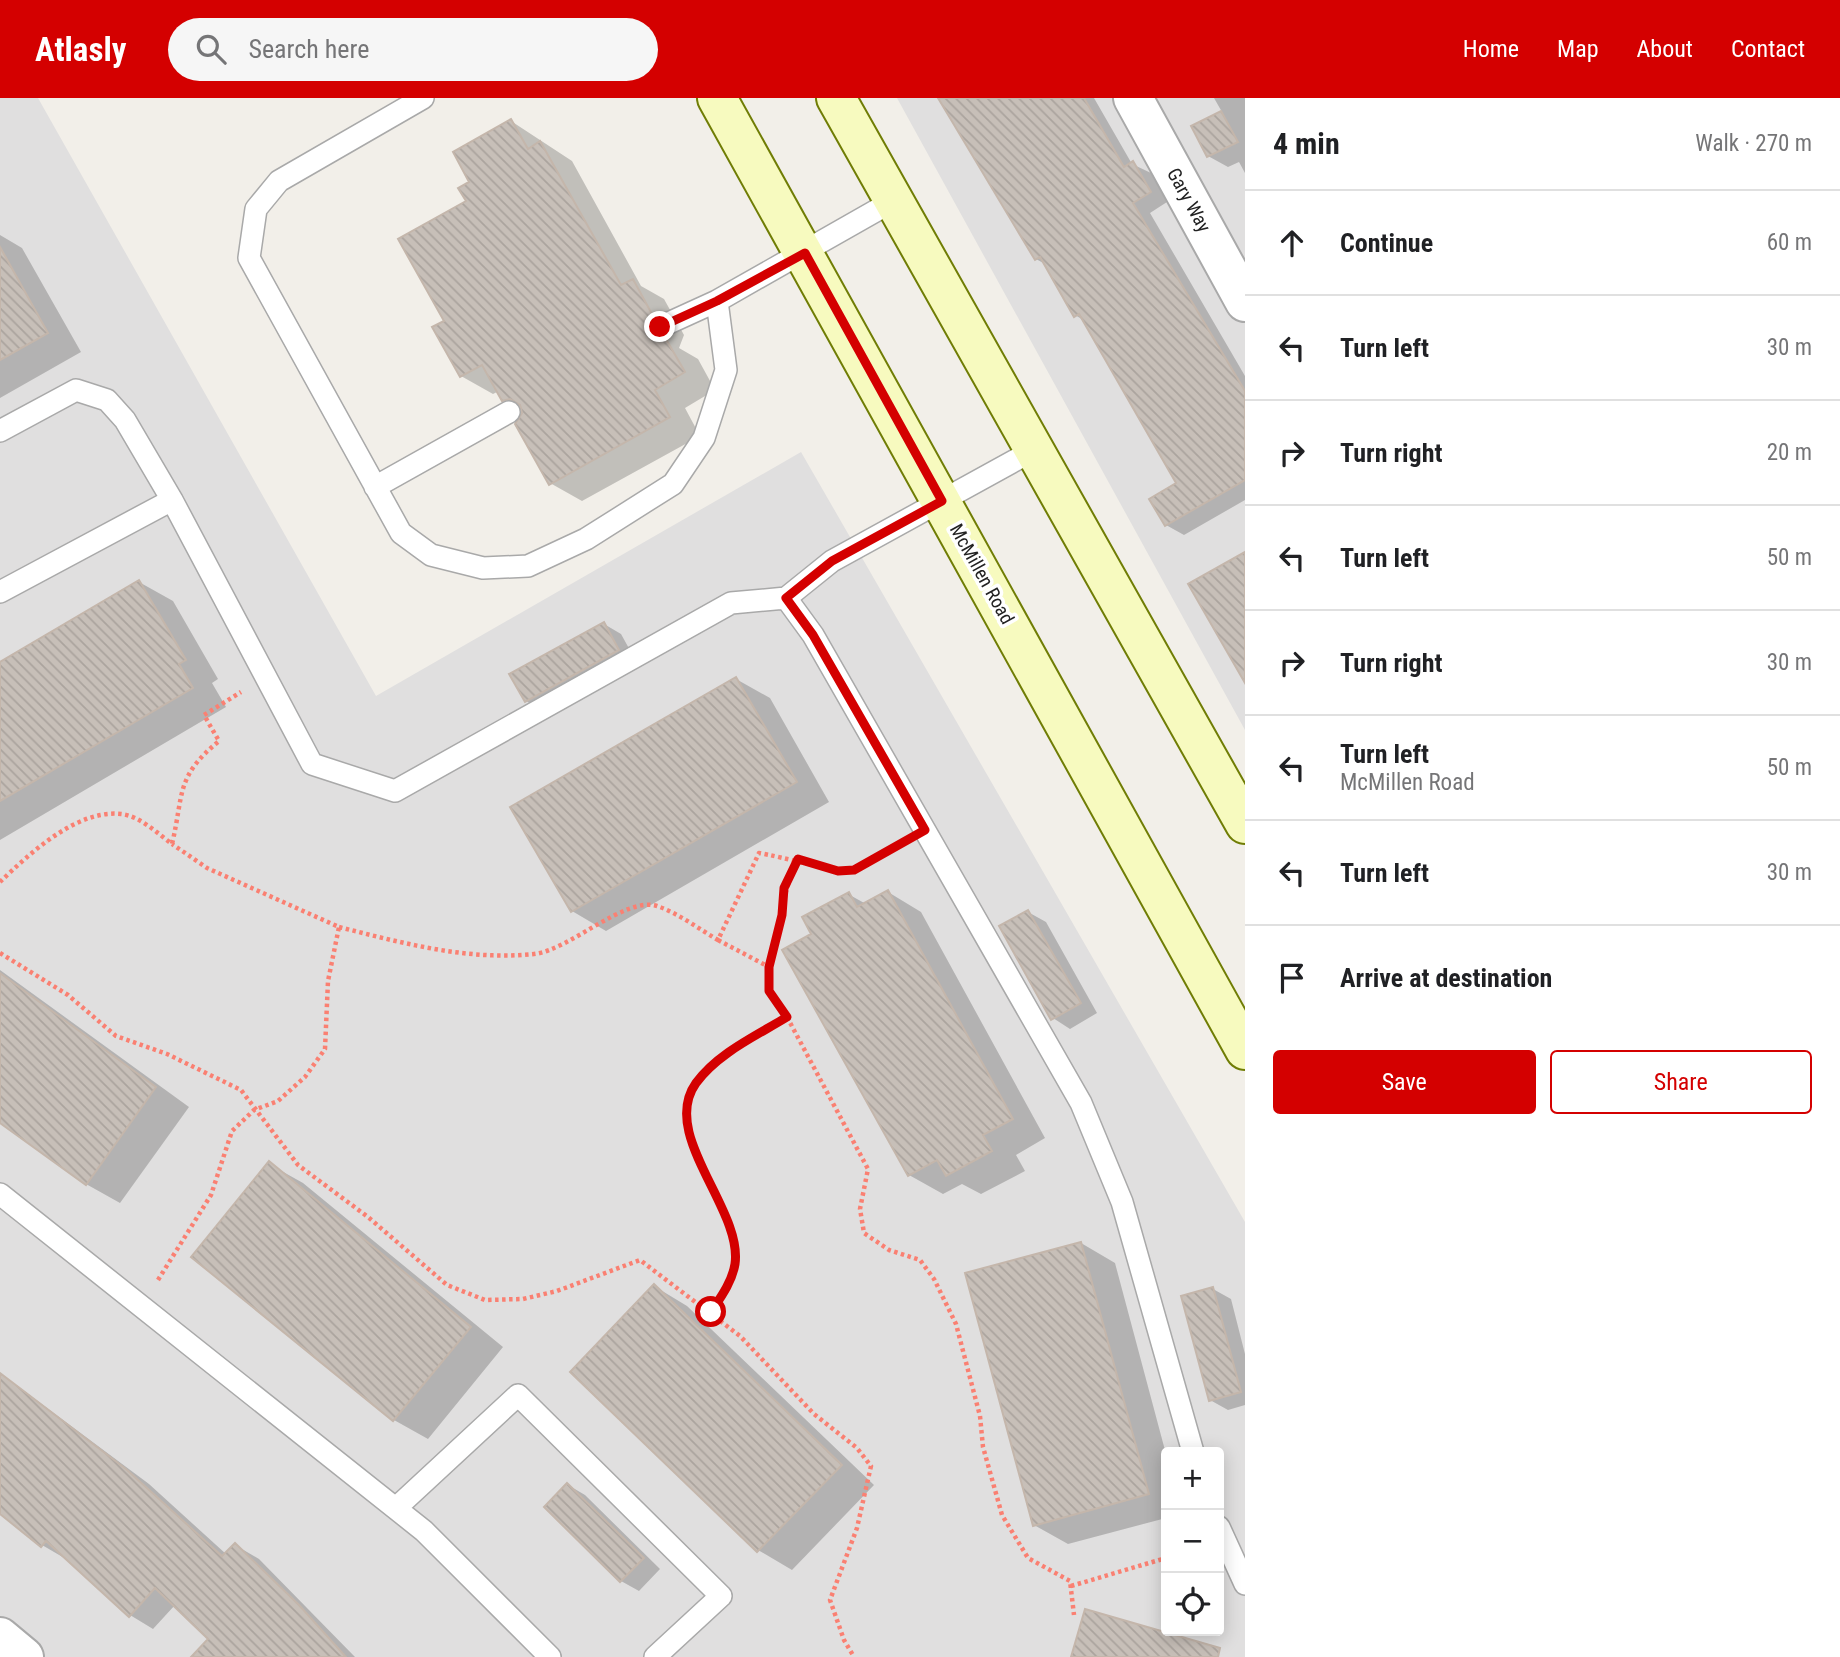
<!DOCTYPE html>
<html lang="en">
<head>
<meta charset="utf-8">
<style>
  body { margin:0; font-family:"Roboto Condensed",sans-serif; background:#f6f6f6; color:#202124 }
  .controls { position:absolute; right:21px; bottom:21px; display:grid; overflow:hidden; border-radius:7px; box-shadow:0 4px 18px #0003 }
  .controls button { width:63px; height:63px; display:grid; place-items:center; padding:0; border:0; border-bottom:2px solid #e0e0e0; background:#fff; color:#202124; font:35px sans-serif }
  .stop { position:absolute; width:21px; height:21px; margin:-16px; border:5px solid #d40000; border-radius:50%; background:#fff }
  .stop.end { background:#d40000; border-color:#fff; box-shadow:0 2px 7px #0008 }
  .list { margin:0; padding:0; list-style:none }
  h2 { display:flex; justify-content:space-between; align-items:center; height:91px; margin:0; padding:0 28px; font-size:30px }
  h2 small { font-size:23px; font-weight:400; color:#757577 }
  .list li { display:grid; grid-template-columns:46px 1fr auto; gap:21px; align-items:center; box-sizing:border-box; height:105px; padding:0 28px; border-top:2px solid #e0e0e0 }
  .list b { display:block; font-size:26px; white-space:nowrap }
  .list p { margin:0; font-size:23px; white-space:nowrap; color:#757577 }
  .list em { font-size:23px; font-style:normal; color:#757577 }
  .actions { display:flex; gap:14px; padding:21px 28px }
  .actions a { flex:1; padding:16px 0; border:2px solid #d40000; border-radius:7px; text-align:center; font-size:24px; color:#d40000 }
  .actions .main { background:#d40000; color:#fff }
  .icon { flex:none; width:38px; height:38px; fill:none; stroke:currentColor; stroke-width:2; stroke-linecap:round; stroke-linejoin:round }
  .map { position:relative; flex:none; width:1245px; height:1559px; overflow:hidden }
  header { display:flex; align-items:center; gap:42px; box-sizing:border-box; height:98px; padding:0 35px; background:#d40000; color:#fff }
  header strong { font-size:33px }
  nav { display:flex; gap:38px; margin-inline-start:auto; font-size:24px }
  .search { width:490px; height:63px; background:#f6f6f6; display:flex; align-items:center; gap:18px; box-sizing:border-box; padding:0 24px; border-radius:38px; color:#757577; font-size:26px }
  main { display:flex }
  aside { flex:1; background:#fff }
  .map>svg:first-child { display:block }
  .residential { fill:#e0dfdf; fill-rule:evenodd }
  .shadow { fill:#0003 }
  .building { fill:url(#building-back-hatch); stroke:#c4b6ab; stroke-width:2 }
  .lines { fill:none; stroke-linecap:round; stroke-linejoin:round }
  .service-casing { stroke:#a9a9a9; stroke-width:24 }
  .minor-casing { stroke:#a9a9a9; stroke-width:42 }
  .secondary-casing { stroke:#707d05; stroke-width:42 }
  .path { stroke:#fa8072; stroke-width:4.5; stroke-dasharray:3.5 3.5; stroke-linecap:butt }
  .service { stroke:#fff; stroke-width:21 }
  .minor { stroke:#fff; stroke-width:38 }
  .secondary { stroke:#f7fabf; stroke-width:38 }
  .route { stroke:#d40000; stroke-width:9 }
  .labels { text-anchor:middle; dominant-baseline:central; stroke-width:7; stroke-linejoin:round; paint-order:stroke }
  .street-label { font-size:19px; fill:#222; stroke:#fff }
</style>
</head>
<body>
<header>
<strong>Atlasly</strong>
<div class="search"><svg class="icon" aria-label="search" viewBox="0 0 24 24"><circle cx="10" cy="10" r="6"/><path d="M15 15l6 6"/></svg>Search here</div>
<nav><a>Home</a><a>Map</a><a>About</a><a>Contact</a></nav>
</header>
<main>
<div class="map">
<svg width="1245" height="1559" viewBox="0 0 1245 1559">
  <defs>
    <pattern id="building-back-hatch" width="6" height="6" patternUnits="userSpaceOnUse" patternTransform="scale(1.75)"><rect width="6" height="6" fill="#c7bfb8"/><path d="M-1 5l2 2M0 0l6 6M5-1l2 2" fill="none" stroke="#aba49e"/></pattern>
  </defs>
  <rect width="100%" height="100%" fill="#f2efe9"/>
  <path class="residential" d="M 0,0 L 38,0 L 376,598 L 801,354 L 1245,1124 L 1245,1559 L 0,1559 ZM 1166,1354 L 1219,1354 L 1219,1533 L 1166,1533 Z
    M 897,0 L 1245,0 L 1245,632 Z"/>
  <path class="shadow" d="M 941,0 L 1094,0 L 1132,66 L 1151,75 L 1167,104 L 1150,115 L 1245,278 L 1245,402 L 1184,437 L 1166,427 L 1179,385 L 1085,223 L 1075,217 L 1045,166 L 1036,161 Z
    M 1214,0 L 1245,0 L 1245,75 L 1239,64 L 1228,69 L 1208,58 L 1194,29 L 1222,14 Z
    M 511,23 L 572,63 L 641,188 L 664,201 L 684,237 L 679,250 L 698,261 L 715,292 L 685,310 L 700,338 L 582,403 L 550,385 L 523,313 L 504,301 L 499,293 L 493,296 L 461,278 L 446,223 L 472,84 Z
    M 0,137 L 22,150 L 81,254 L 0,300 Z
    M 139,484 L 173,503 L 218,581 L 212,585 L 226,609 L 0,742 L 0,566 Z
    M 604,526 L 621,536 L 636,563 L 544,613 L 526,603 Z
    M 736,581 L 770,600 L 829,704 L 606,833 L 572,813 Z
    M 888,794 L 921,814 L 1045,1040 L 1016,1057 L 1025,1073 L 981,1096 L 962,1086 L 943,1096 L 909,1077 L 814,836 L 848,796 L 866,806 Z
    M 1028,814 L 1046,824 L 1097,915 L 1070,931 L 1053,920 Z
    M 0,872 L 189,1009 L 120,1105 L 86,1086 L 0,1023 Z
    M 269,1066 L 303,1085 L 503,1249 L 428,1341 L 394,1322 L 193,1159 Z
    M 1081,1145 L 1115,1165 L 1166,1356 L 1166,1420 L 1068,1446 L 1034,1427 Z
    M 654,1188 L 687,1208 L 874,1387 L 792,1472 L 758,1452 Z
    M 1213,1191 L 1231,1201 L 1245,1256 L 1245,1307 L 1228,1312 L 1210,1302 Z
    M 0,1275 L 149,1386 L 226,1456 L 235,1447 L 259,1461 L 355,1559 L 193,1559 L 210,1541 L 175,1507 L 153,1531 L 130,1517 L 66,1461 L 42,1447 L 0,1414 Z
    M 568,1387 L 585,1397 L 660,1471 L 639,1493 L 621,1483 L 546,1409 Z"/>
  <path class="building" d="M 938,0 L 1084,0 L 1124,69 L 1133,63 L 1151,94 L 1133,105 L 1245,293 L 1245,382 L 1165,428 L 1149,401 L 1176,385 L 1079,216 L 1074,219 L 1040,159 L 1035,162 Z
    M 1221,13 L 1238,44 L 1207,59 L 1191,28 Z
    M 511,21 L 528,51 L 540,43 L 621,187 L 633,181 L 653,218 L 647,227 L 648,235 L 658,242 L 666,241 L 685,274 L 655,292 L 670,319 L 549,387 L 515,326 L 522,315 L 520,307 L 510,301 L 502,303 L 482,267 L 460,279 L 432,229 L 444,223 L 398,141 L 466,103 L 458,90 L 469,84 L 453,54 Z
    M 0,149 L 48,235 L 0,262 Z
    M 1245,454 L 1245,585 L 1188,486 Z
    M 139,482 L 186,562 L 179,566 L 193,590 L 0,703 L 0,564 Z
    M 604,524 L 619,552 L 525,604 L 509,576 Z
    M 736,579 L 797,684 L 571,814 L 510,709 Z
    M 888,792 L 1013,1021 L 983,1037 L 992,1053 L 946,1078 L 937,1062 L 908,1078 L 782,852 L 811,836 L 802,819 L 849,794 L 857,809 Z
    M 1028,812 L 1081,905 L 1051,922 L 999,828 Z
    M 0,875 L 156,989 L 86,1087 L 0,1025 Z
    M 269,1063 L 471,1229 L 393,1323 L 191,1159 Z
    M 1081,1144 L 1149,1396 L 1033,1428 L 965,1175 Z
    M 654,1186 L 842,1367 L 757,1454 L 570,1274 Z
    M 1213,1189 L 1241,1294 L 1209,1303 L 1181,1198 Z
    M 0,1275 L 126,1371 L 222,1458 L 235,1445 L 299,1507 L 346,1559 L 191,1559 L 208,1541 L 155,1490 L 129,1519 L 46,1443 L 41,1449 L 0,1416 Z
    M 567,1385 L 644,1460 L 620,1484 L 544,1409 Z
    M 1085,1511 L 1220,1550 L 1218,1559 L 1071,1559 Z"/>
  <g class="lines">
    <defs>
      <path id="service" d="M 423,0 L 279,83 L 256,111 L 249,160 L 401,435 L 431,457 L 483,470 L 528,468 L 586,441 L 673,386 L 704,340 L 726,272 L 717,203 L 893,103
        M 660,229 L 717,203
        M 0,333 L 76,292 L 107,302 L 125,322 L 172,402
        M 375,389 L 509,314
        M 0,494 L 172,402 L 312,666 L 395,693 L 731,505 L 786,500 L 813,537 L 1081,1005 L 1122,1104 L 1193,1354
        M 786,500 L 832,463 L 1034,352
        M 0,1096 L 424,1433 L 550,1559
        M 396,1410 L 518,1297 L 721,1498 L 655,1559
        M 1219,1429 L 1245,1486"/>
      <path id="minor" d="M 1133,0 L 1245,204
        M 0,1539 L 24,1559"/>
      <path id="secondary" d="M 717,0 L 1245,952
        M 836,0 L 1245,726"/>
    </defs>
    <use href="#service" class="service-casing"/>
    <use href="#minor" class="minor-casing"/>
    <use href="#secondary" class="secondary-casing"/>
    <path class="path" d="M 0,784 C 29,756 77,711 121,716 C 140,718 157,735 172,746 C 184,696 175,679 219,643 L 204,617 L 241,594
      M 339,829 C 402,845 468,863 534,856 C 570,852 625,798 657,808 C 678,815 699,831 718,842 L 759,755 C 779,758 841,776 855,771 C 870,766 884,755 898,747
      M 718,842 L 769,869 C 778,832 782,795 798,761
      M 0,855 L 68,897 L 116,938 L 167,956 L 241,992 L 298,1067 L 368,1119 L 447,1187 L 485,1202 L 523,1201 L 557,1193 L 640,1162 L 740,1238 L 814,1316 L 857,1350 L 871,1368 L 857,1430 L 830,1502 L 844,1542 L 854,1559
      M 787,919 L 868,1071 L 860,1111 L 864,1135 L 889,1152 L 920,1162 L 934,1181 L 956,1226 L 980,1318 L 983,1349 L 1002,1417 L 1028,1460 L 1070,1483 L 1074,1517
      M 158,1182 L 211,1097 L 232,1033 L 254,1012 L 278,1003 L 305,979 L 325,951 L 328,883 L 339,829 L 207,770 L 172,746
      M 711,1214 C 721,1199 732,1184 735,1166 C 743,1111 659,1037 696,985 C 718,955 756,937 787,919 L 769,893 L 769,869
      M 1071,1488 L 1166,1460"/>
    <use href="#service" class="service"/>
    <use href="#minor" class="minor"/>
    <use href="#secondary" class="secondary"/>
  </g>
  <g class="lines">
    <path class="route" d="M 660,229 L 717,203 L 805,155 L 942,403 L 832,463 L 786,500 L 813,537 L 925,732 L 854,772 L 838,773 L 798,761 L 784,790 L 782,817 L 769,869 L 769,893 L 787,919 C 756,938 718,955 696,985 C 659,1037 743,1111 735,1166 C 732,1184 721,1199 711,1214"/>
  </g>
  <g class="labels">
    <g class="street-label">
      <text transform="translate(1189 102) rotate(61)">Gary Way</text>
      <text transform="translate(982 476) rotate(61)">McMillen Road</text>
    </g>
  </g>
</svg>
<div class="controls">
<button>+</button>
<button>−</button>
<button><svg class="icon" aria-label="locate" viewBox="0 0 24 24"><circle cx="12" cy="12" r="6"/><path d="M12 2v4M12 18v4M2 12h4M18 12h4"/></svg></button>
</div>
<div class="stop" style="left:711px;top:1214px"></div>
<div class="stop end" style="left:660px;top:229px"></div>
</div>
<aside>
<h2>4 min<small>Walk · 270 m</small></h2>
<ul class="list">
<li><svg class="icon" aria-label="ahead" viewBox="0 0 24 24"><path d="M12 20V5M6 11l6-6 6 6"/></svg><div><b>Continue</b></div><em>60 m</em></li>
<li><svg class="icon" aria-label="left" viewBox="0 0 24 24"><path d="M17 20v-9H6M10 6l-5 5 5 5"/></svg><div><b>Turn left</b></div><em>30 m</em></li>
<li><svg class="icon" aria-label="right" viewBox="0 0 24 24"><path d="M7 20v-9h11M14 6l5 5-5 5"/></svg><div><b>Turn right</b></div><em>20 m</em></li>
<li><svg class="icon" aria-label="left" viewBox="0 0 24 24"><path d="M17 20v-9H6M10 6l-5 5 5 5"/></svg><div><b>Turn left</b></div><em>50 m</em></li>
<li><svg class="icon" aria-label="right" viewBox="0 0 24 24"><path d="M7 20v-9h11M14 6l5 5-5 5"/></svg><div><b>Turn right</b></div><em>30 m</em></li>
<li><svg class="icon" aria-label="left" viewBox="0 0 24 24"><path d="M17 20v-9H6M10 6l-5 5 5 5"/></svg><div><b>Turn left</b><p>McMillen Road</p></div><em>50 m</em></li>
<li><svg class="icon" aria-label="left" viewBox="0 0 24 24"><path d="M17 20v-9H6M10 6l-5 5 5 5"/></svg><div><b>Turn left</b></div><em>30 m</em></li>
<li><svg class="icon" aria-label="arrive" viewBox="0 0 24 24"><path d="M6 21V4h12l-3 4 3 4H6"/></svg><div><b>Arrive at destination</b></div></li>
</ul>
<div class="actions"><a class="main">Save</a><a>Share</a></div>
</aside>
</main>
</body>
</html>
